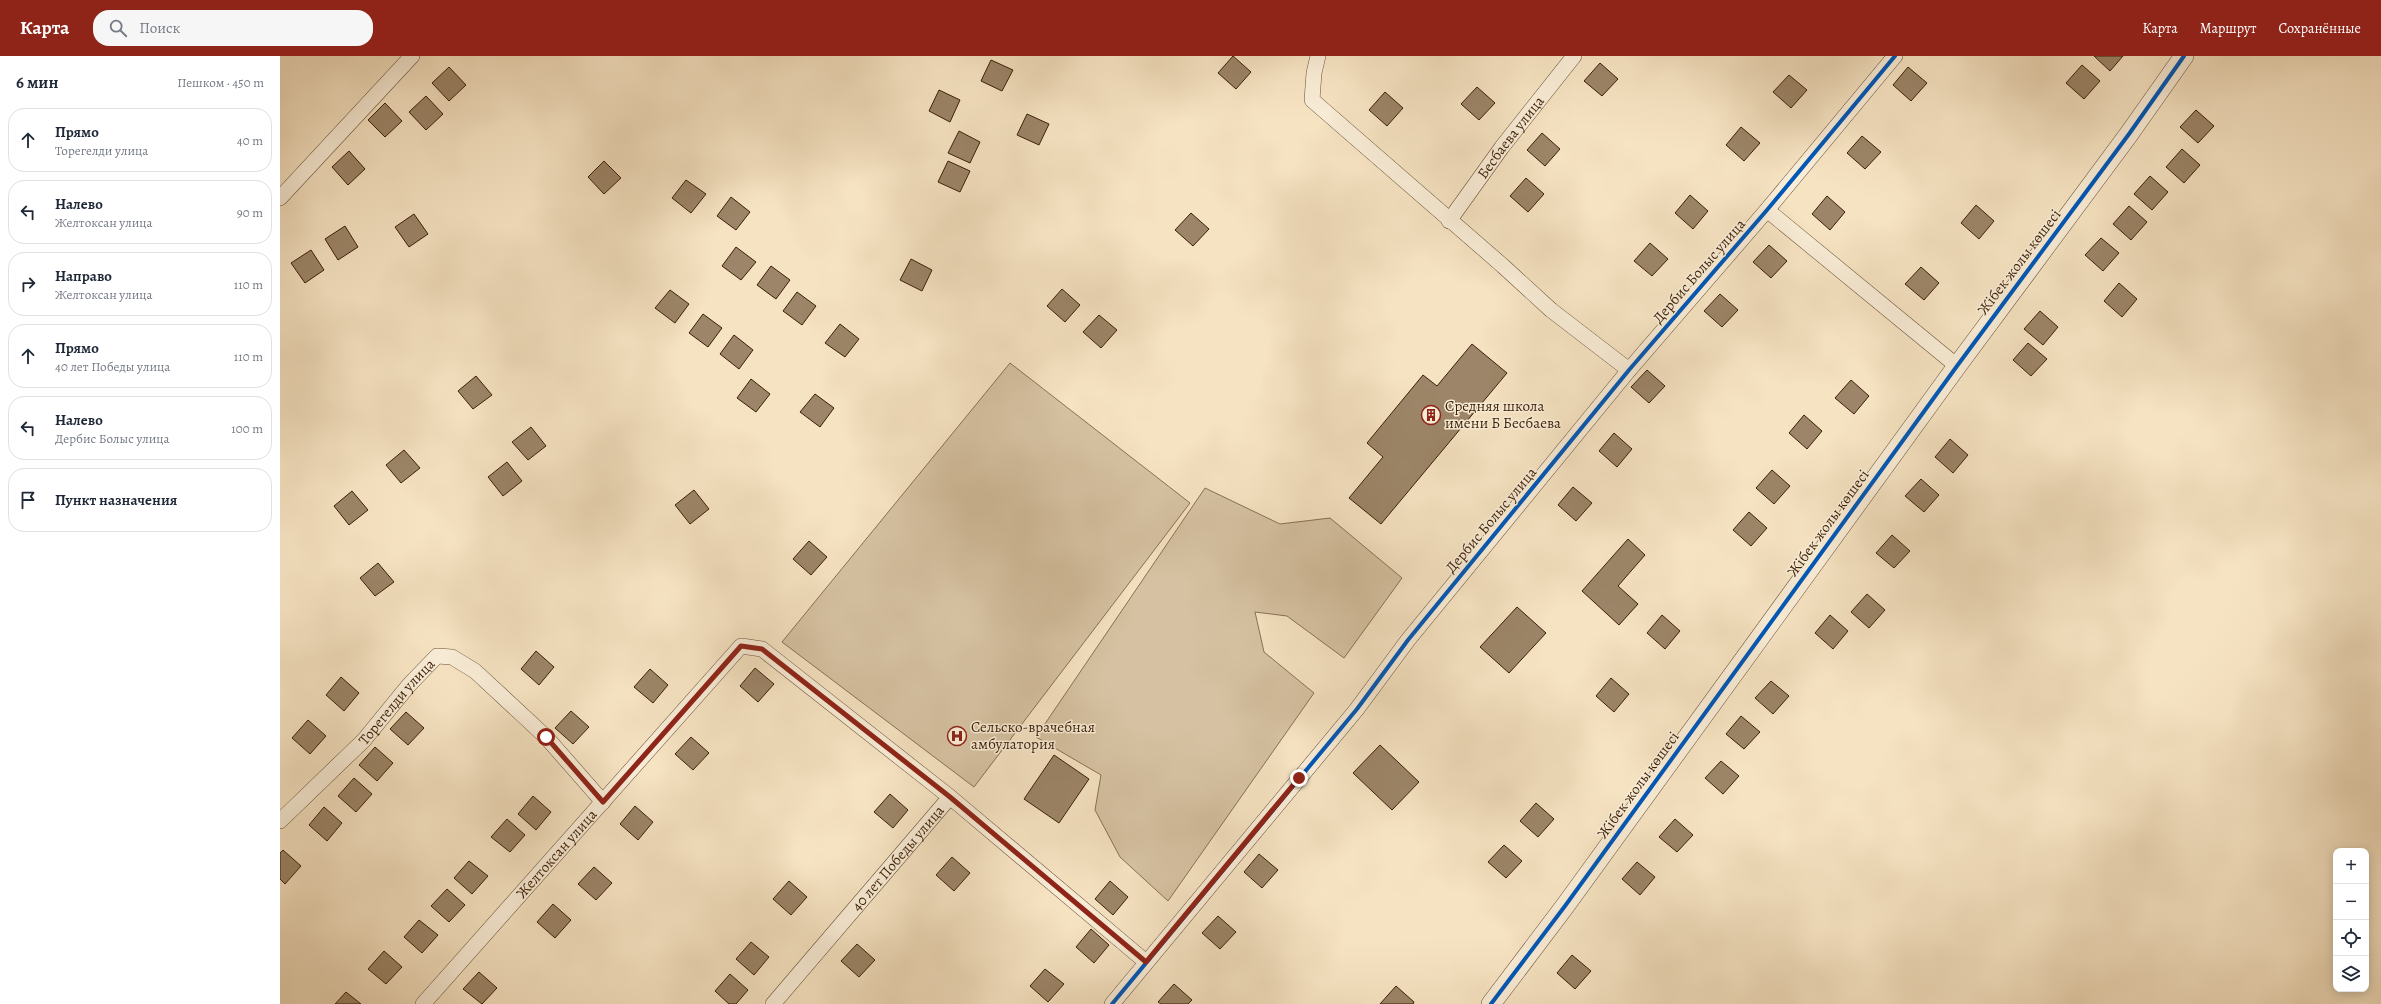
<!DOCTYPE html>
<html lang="ru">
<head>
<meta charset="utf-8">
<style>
  body { margin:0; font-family:Alegreya,serif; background:#f6f6f7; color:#1f2937 }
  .controls { position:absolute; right:12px; bottom:12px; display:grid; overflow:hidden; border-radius:8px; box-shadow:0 2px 10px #0003 }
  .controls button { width:36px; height:36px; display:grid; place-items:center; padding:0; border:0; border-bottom:1px solid #e0e1e3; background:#fff; color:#1f2937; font:20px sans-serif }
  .stop { position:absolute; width:12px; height:12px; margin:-9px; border:3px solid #8f2418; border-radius:50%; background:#fff }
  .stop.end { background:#8f2418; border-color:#fff; box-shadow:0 1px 4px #0008 }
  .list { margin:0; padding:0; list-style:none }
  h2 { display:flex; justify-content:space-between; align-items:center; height:52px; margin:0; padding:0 16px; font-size:17px }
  h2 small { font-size:13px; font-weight:400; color:#747a83 }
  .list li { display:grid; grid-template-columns:26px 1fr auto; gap:12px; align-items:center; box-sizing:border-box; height:64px; margin:0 8px 8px; padding:0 8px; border:1px solid #e0e1e3; border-radius:16px }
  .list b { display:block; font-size:15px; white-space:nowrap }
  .list p { margin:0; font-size:13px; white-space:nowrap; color:#747a83 }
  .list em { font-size:13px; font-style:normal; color:#747a83 }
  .icon { flex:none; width:22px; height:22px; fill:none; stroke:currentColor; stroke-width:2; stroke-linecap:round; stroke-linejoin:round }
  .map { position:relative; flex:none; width:2101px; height:948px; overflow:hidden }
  header { display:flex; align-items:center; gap:24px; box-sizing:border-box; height:56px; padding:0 20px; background:#8f2418; color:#fff }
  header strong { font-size:19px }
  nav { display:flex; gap:22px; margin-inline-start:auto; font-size:14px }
  .search { width:280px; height:36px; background:#f6f6f7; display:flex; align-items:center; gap:10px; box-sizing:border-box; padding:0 14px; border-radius:16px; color:#747a83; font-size:15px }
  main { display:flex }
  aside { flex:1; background:#fff }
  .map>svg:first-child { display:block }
  .green { fill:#d6c2a2; stroke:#887054 }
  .building { fill:#9c8568; stroke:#3b1f07 }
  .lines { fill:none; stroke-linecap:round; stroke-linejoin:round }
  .minor-casing { stroke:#6a5036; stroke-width:16 }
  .tertiary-casing { stroke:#6a5036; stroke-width:20 }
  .minor { stroke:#f9edd7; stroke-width:15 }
  .tertiary { stroke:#f9edd7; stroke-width:19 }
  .cycleway-casing { stroke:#f9edd7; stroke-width:6 }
  .cycleway { stroke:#0057b8; stroke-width:4 }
  .route { stroke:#8f2418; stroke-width:5 }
  .labels { text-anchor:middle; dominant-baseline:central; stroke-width:3; stroke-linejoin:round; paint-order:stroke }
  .street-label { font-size:15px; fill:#3b1f07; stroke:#f9edd7 }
  .poi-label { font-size:15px; fill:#3b1f07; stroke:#f9edd7; text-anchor:start }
</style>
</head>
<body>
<header>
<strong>Карта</strong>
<div class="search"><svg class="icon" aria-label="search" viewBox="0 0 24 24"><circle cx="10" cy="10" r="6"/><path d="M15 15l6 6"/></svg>Поиск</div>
<nav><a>Карта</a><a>Маршрут</a><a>Сохранённые</a></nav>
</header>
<main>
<aside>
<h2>6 мин<small>Пешком · 450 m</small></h2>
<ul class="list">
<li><svg class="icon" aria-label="ahead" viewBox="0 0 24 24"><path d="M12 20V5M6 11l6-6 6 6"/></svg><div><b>Прямо</b><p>Торегелди улица</p></div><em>40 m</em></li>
<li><svg class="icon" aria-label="left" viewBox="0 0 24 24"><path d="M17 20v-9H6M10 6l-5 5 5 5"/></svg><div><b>Налево</b><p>Желтоксан улица</p></div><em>90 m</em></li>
<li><svg class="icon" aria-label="right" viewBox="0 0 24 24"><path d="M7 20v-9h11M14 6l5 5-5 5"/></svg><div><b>Направо</b><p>Желтоксан улица</p></div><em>110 m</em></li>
<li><svg class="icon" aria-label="ahead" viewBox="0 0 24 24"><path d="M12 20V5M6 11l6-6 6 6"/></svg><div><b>Прямо</b><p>40 лет Победы улица</p></div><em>110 m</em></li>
<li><svg class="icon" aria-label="left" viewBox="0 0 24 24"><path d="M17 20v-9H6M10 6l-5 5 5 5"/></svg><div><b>Налево</b><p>Дербис Болыс улица</p></div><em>100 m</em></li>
<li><svg class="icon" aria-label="arrive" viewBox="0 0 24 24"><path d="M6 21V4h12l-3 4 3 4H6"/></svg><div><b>Пункт назначения</b></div></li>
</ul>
</aside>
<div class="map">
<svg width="2101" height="948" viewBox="0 0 2101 948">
  <rect width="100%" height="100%" fill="#f6e3c2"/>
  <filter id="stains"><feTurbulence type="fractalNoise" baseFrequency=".005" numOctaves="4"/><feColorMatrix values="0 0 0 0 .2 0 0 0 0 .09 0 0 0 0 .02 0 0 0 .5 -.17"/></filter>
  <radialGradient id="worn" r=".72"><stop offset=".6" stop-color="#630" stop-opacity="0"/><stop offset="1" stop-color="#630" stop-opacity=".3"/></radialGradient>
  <path class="green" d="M 730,307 L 910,447 L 694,731 L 502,586 Z
    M 925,432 L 1000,468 L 1050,462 L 1122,522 L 1064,602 L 1007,560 L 975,556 L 984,596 L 1034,637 L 888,845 L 840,801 L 815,754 L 821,719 L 756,681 Z"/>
  <path class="building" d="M 953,0 L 971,16 L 956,33 L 938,17 Z
    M 1814,0 L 1843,0 L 1830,15 Z
    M 711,4 L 733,14 L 722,35 L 701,25 Z
    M 1320,7 L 1338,23 L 1322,40 L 1304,25 Z
    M 1802,9 L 1820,25 L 1804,43 L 1786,27 Z
    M 169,11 L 186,29 L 169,45 L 152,27 Z
    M 1628,11 L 1647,27 L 1631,45 L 1613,29 Z
    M 1509,19 L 1527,34 L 1511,52 L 1493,36 Z
    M 1197,31 L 1215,47 L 1199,64 L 1181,48 Z
    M 659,34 L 680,44 L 670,66 L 649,55 Z
    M 1105,36 L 1123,52 L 1107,70 L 1089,54 Z
    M 146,40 L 163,58 L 146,74 L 129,56 Z
    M 105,47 L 122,65 L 105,81 L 88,64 Z
    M 1916,54 L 1934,70 L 1918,87 L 1900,71 Z
    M 747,58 L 769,68 L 759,89 L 737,79 Z
    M 1461,71 L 1480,87 L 1464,105 L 1446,89 Z
    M 679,75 L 700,86 L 690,107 L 668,97 Z
    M 1262,77 L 1280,93 L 1265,110 L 1247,94 Z
    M 1582,80 L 1601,96 L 1585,113 L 1567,97 Z
    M 1902,93 L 1920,109 L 1904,127 L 1886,111 Z
    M 69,95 L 85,113 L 68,129 L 52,111 Z
    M 324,105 L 341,122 L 324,138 L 308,121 Z
    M 668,105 L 690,115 L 680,136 L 658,126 Z
    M 1870,120 L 1888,136 L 1872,154 L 1854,138 Z
    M 1246,122 L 1264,138 L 1248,156 L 1230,140 Z
    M 406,124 L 426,138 L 411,157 L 392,142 Z
    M 1410,139 L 1428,155 L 1413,173 L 1395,157 Z
    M 1547,140 L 1565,156 L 1550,174 L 1532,158 Z
    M 451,141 L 470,156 L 456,174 L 437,160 Z
    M 1696,149 L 1714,165 L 1699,183 L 1681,167 Z
    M 1849,150 L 1867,166 L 1851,184 L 1833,168 Z
    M 911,157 L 929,173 L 913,190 L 895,174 Z
    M 134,158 L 148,178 L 129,191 L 115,171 Z
    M 65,170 L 78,191 L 58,204 L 45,183 Z
    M 1821,182 L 1839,197 L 1823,215 L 1805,199 Z
    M 1370,187 L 1388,203 L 1372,220 L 1354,205 Z
    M 1489,189 L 1507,205 L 1491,222 L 1473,206 Z
    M 456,191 L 476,206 L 461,224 L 442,210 Z
    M 31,194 L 44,214 L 25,227 L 11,207 Z
    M 631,203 L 652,214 L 642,235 L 620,224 Z
    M 491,210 L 510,224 L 496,243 L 477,229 Z
    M 1641,211 L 1659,227 L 1644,244 L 1625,228 Z
    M 1839,227 L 1857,243 L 1842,261 L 1824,245 Z
    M 782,233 L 800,249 L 785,266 L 767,250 Z
    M 390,234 L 409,248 L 395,267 L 375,252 Z
    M 517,236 L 536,250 L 522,269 L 503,255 Z
    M 1440,238 L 1458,254 L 1442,271 L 1424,255 Z
    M 1760,255 L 1778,271 L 1763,289 L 1744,273 Z
    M 423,258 L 442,272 L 428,291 L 409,277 Z
    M 819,259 L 837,274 L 821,292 L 803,276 Z
    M 560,268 L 579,283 L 565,301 L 545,287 Z
    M 454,279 L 473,294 L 459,313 L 440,298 Z
    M 1748,287 L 1767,303 L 1751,320 L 1733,304 Z
    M 1192,288 L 1227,317 L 1101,468 L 1069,442 L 1103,401 L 1087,387 L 1143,319 L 1157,330 Z
    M 1367,314 L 1385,330 L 1369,347 L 1351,331 Z
    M 196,320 L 212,339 L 193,353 L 178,335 Z
    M 471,323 L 490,338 L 476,356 L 457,342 Z
    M 1571,324 L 1589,340 L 1574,358 L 1555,342 Z
    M 535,338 L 554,352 L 540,371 L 520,356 Z
    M 1524,359 L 1542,375 L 1527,393 L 1509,377 Z
    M 251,371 L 266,390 L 248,404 L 232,386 Z
    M 1334,377 L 1352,393 L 1337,411 L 1319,395 Z
    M 1670,383 L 1688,399 L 1673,417 L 1655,401 Z
    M 124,394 L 140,412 L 121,427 L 106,409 Z
    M 227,406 L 242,425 L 223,440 L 208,421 Z
    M 1492,414 L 1510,430 L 1494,448 L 1476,432 Z
    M 1641,423 L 1659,439 L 1644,456 L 1625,440 Z
    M 1293,431 L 1312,447 L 1296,465 L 1278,449 Z
    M 414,434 L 429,453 L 410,468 L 395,449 Z
    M 72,435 L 88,454 L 69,469 L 54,450 Z
    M 1469,456 L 1487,472 L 1471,490 L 1453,474 Z
    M 1612,479 L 1630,495 L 1614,512 L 1596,497 Z
    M 1348,483 L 1365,499 L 1338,530 L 1358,548 L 1339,569 L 1302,535 Z
    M 529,485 L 547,501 L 531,519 L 513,503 Z
    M 98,507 L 114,526 L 95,540 L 80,522 Z
    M 1587,538 L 1605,554 L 1589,572 L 1571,556 Z
    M 1237,551 L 1266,577 L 1229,617 L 1200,591 Z
    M 1382,559 L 1400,575 L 1385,593 L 1367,577 Z
    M 1550,559 L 1568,575 L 1553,593 L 1535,577 Z
    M 256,595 L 274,611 L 259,629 L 241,613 Z
    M 475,612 L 494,628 L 478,646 L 460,630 Z
    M 370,613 L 388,629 L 373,647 L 354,631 Z
    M 61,621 L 79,637 L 64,655 L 46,639 Z
    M 1331,622 L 1349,638 L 1334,656 L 1316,640 Z
    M 1491,625 L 1509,640 L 1493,658 L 1475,642 Z
    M 291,655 L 309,671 L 293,688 L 275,672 Z
    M 126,656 L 144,672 L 128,689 L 110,673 Z
    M 1461,660 L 1480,676 L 1464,693 L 1446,678 Z
    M 28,664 L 46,680 L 30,698 L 12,682 Z
    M 411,681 L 429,697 L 413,714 L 395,698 Z
    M 1100,689 L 1139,726 L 1112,754 L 1073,717 Z
    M 95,691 L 113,707 L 97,725 L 79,709 Z
    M 774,699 L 809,723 L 779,767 L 744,743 Z
    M 1441,705 L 1459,720 L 1443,738 L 1425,722 Z
    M 74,722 L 92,738 L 76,756 L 58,740 Z
    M 610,738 L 628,754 L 613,772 L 594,756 Z
    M 253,740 L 271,756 L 256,774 L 238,758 Z
    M 1256,747 L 1274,763 L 1258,781 L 1240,765 Z
    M 355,750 L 373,766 L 358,784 L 340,768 Z
    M 44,751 L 62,767 L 47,785 L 29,769 Z
    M 227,763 L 245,779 L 230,796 L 211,781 Z
    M 1395,763 L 1413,779 L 1397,796 L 1379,781 Z
    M 1224,789 L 1242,805 L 1226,822 L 1208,806 Z
    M 3,794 L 21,810 L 5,828 L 0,823 L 0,797 Z
    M 979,798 L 998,814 L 982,832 L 964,816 Z
    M 672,801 L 690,817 L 674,835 L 656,819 Z
    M 189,805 L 208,820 L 192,838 L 174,822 Z
    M 1357,806 L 1375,821 L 1360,839 L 1342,823 Z
    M 314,811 L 332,827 L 316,844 L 298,828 Z
    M 509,825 L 527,841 L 511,859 L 493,843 Z
    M 830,825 L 848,841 L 833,859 L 815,843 Z
    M 167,833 L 185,849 L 169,866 L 151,850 Z
    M 273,848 L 291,864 L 275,882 L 257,866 Z
    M 938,860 L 956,876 L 940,893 L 922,877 Z
    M 139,864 L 158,879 L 142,897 L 124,881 Z
    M 811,873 L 829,889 L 814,907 L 796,891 Z
    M 471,886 L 489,901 L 474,919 L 456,903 Z
    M 577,888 L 595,904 L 579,921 L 561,905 Z
    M 104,895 L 122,911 L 106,928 L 88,913 Z
    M 1292,899 L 1311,915 L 1295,933 L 1277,917 Z
    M 765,913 L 784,928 L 768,946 L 750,930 Z
    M 199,916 L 217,932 L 202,948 L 183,933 Z
    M 450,918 L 468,934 L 456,948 L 449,948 L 435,935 Z
    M 894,928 L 912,944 L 908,948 L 881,948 L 878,946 Z
    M 1116,930 L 1134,946 L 1133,948 L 1100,948 Z
    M 66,936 L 81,948 L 55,948 Z"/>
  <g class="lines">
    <defs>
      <g id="minor">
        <path d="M 1038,0 L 1034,17 L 1032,44 L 1223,210 L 1271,254 L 1349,314"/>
        <path d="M 0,142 L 132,0"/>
        <path d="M 1487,154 L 1677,310"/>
        <path id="s1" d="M 1169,165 L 1222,91 L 1294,0"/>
        <path id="s2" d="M 0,765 L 84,684 L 129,629 L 157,600 L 172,601 L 195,615 L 266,681 L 323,746"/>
        <path id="s3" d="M 143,948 L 461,590 L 482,593 L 670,741"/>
        <path id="s4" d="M 493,948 L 670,741 L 866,906"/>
        <path d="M 832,948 L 1077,653 L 1128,584 L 1349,314 L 1487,154 L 1615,0"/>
      </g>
      <path id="tertiary" d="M 1211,948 L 1285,850 L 1677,310 L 1849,78 L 1904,0"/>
    </defs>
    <use href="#minor" class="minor-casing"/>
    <use href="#tertiary" class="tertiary-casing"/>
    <use href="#minor" class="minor"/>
    <use href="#tertiary" class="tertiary"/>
    <defs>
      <path id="cycleway" d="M 832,948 L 1077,653 L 1128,584 L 1349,314 L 1487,154 L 1615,0
        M 1211,948 L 1285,850 L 1677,310 L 1849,78 L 1904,0"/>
    </defs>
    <use href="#cycleway" class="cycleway-casing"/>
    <use href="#cycleway" class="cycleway"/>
  </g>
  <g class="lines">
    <path class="route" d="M 266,681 L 323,746 L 461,590 L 482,593 L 670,741 L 866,906 L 1019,722"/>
  </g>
  <defs>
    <symbol id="building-ring" viewBox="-11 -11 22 22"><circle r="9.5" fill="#f9edd7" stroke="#8f2418" stroke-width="1.5"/><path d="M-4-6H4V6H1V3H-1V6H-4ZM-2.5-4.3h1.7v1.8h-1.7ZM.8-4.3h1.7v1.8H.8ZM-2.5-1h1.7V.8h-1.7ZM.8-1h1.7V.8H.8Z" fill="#8f2418"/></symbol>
    <symbol id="hospital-ring" viewBox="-11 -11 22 22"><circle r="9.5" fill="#f9edd7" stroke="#8f2418" stroke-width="1.5"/><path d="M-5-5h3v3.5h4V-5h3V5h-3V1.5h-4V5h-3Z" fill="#8f2418"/></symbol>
  </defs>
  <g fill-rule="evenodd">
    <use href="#building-ring" x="1140" y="348" width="22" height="22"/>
    <use href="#hospital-ring" x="666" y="669" width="22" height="22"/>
  </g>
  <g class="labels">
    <g class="street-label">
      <text stroke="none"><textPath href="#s1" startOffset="104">Бесбаева улица</textPath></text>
      <text transform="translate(1739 206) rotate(-53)">Жібек жолы көшесі</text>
      <text transform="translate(1419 215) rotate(-49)">Дербис Болыс улица</text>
      <text transform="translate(1211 464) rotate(-50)">Дербис Болыс улица</text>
      <text transform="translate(1548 467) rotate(-54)">Жібек жолы көшесі</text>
      <text stroke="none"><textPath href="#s2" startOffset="167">Торегелди улица</textPath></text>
      <text transform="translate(1358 729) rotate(-54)">Жібек жолы көшесі</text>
      <text stroke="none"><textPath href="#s3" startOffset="201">Желтоксан улица</textPath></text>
      <text stroke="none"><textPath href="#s4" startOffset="192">40 лет Победы улица</textPath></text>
    </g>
    <g class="poi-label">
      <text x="1165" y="350">Средняя школа<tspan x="1165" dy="17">имени Б Бесбаева</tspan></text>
      <text x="691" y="671">Сельско-врачебная<tspan x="691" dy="17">амбулатория</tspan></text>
    </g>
  </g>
  <rect width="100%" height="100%" filter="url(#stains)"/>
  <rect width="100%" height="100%" fill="url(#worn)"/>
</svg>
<div class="controls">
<button>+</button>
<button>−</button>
<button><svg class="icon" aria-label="locate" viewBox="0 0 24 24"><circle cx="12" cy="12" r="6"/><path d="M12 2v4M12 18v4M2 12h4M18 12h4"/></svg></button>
<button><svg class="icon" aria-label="layers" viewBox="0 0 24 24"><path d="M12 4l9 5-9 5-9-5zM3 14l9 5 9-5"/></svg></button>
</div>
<div class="stop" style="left:266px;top:681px"></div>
<div class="stop end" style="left:1019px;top:722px"></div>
</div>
</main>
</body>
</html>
